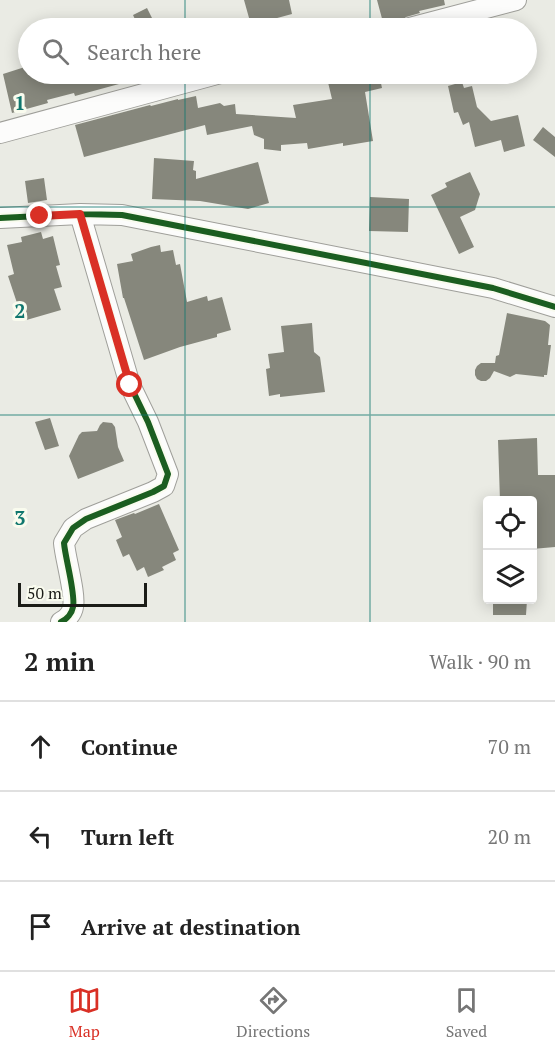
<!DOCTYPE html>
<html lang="en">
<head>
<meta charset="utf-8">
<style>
  body { margin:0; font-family:"PT Serif",serif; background:#f6f6f6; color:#222 }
  .controls { position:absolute; right:18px; bottom:18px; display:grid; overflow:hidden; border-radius:6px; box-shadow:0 3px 15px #0003 }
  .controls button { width:54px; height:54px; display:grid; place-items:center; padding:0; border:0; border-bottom:2px solid #e0e0e0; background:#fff; color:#222; font:30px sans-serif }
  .scale { position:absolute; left:18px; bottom:15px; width:129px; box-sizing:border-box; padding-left:6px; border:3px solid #1b1c17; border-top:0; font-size:16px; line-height:21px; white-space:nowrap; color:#1b1c17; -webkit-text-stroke:4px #f9fbee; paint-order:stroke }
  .stop { position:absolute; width:18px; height:18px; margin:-14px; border:4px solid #d93025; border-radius:50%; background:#fff }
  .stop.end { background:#d93025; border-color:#fff; box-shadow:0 2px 6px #0008 }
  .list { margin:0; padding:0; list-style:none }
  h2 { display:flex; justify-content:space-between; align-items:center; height:78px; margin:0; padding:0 24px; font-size:26px }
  h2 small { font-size:20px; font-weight:400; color:#767676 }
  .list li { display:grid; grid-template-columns:39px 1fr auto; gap:18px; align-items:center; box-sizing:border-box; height:90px; padding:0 24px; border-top:2px solid #e0e0e0 }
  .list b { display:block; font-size:22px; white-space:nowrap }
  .list em { font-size:20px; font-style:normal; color:#767676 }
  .icon { flex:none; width:33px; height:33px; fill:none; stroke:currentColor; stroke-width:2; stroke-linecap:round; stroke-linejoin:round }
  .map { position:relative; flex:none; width:555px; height:622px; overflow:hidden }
  .search { position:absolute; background:#fff; box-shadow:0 3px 15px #0003; left:18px; right:18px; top:18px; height:66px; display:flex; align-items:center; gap:15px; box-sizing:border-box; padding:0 21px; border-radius:33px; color:#767676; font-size:22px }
  .sheet { height:348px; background:#fff }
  nav { display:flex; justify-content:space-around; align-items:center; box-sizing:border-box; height:84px; border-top:2px solid #e0e0e0; background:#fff; font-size:16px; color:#767676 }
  nav a { display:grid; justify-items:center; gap:3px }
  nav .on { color:#d93025 }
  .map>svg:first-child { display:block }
  .building { fill:#86877c }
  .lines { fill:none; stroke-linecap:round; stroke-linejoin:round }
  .minor-casing { stroke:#9f9f9a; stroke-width:22 }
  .minor { stroke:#fcfcfb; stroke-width:20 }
  .cycleway-casing { stroke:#f9fbee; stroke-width:10 }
  .cycleway { stroke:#1b5e20; stroke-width:6 }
  .route { stroke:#d93025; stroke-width:8 }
  .grid { fill:none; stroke:#0f766e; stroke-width:1.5; stroke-opacity:0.55 }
  .grid-label { font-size:20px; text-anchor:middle; font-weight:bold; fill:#0f766e; stroke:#f9fbee; stroke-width:6; stroke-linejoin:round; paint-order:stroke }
</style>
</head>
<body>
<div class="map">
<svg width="555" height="622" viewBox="0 0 555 622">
  <rect width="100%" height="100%" fill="#eaebe4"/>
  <path class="building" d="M 244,0 L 289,0 L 292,14 L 251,25 Z
    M 377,0 L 444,0 L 445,5 L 419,11 L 420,13 L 406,17 L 400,23 L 384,26 Z
    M 147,8 L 157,28 L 139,28 L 133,15 Z
    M 28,66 L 28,74 L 141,74 L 141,78 L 75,96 L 74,93 L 47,100 L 48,103 L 12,113 L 3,74 Z
    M 326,74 L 379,74 L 382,88 L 365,92 L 373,141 L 343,146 L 343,143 L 308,149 L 307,143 L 281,145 L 281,151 L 264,149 L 264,139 L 254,135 L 252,126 L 207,135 L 205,125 L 84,157 L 75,125 L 150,105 L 151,106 L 178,99 L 178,100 L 196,96 L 198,108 L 220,103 L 224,106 L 235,104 L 236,114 L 296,118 L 293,105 L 332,99 Z
    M 462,82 L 464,88 L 472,86 L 477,107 L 491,121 L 518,115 L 525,146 L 504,152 L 501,140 L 475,147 L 469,122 L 463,125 L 458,112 L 454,113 L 448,86 Z
    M 543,127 L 555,137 L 555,157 L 533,140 Z
    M 154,158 L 194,161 L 193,170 L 196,171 L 196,179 L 258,162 L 269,203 L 248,209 L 200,201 L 152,199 Z
    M 470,172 L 480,194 L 475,210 L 460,217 L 474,247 L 459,254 L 431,195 L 447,187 L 445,183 Z
    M 44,178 L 47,200 L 28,203 L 25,181 Z
    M 370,197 L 409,199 L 408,232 L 369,231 Z
    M 41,232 L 43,239 L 53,236 L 60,265 L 56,266 L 62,287 L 54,289 L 61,310 L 23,321 L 8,276 L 14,274 L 7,245 L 22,242 L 21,237 Z
    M 160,245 L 161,252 L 173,250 L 176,265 L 180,264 L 187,302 L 207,296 L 208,301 L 222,297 L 231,330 L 217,334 L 217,337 L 180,347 L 144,360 L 124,298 L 123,298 L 117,264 L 133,261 L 131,254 L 151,247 Z
    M 507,313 L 545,321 L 550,325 L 548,345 L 551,345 L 547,375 L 544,375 L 544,377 L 516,374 L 510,377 L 494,371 L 490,378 L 486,381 L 481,381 L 477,379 L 475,375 L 475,370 L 477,366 L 481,363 L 495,363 L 496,356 L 499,355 Z
    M 312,323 L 314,352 L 320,357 L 325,392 L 280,397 L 280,394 L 269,396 L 266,369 L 270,368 L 268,354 L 284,352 L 281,326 Z
    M 50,418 L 59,446 L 45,450 L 35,422 Z
    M 103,422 L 112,423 L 115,427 L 118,447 L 124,461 L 78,479 L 69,456 L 79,435 L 82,432 L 97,431 L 100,425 Z
    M 537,438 L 538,475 L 555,475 L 555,547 L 532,549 L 532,501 L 500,501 L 498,440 Z
    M 159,504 L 179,550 L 173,553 L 176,560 L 162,567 L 164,570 L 148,577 L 144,567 L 137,571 L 129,554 L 123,557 L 116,540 L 122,537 L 115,520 L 134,513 L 135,514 Z
    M 493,600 L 527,600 L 526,615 L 493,615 Z"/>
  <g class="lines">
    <defs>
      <path id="minor" d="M 410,28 L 516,0
        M 0,133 L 217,74
        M 0,218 L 80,214 L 122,215 L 493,288 L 555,307
        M 61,622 C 67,619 72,613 73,607 C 76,595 65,557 64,543 L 73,528 L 86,519 L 153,492 L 164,486 L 168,474 L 148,422 L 130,385 L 80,214"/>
    </defs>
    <use href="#minor" class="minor-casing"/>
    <use href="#minor" class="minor"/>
    <defs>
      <path id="cycleway" d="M 0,218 L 80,214 L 122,215 L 493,288 L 555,307
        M 61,622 C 67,619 72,613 73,607 C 76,595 65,557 64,543 L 73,528 L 86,519 L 153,492 L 164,486 L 168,474 L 148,422 L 130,385 L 80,214"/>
    </defs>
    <use href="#cycleway" class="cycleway-casing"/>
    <use href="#cycleway" class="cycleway"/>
  </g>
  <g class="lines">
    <path class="route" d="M 40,216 L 80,214 L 130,385"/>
  </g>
  <path class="grid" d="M 185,0 L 185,28M 370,0 L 370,28M 185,74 L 185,622M 370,74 L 370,622M 0,207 L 555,207M 0,415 L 555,415"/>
  <g class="grid-label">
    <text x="20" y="110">1</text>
    <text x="20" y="318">2</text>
    <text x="20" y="525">3</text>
  </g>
</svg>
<div class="controls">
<button><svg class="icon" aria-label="locate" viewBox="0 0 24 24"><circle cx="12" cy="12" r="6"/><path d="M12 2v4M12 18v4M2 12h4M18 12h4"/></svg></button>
<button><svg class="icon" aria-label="layers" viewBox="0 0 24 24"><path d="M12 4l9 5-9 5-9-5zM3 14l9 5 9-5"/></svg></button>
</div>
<div class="scale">50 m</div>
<div class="stop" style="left:130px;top:385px"></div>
<div class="stop end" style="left:40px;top:216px"></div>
<div class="search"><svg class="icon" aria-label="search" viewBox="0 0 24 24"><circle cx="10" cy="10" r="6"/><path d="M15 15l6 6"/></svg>Search here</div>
</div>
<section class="sheet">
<h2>2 min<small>Walk · 90 m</small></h2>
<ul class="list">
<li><svg class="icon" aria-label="ahead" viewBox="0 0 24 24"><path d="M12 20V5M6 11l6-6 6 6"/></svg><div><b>Continue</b></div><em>70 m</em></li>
<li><svg class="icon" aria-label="left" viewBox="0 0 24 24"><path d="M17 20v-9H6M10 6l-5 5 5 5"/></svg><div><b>Turn left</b></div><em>20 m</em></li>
<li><svg class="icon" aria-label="arrive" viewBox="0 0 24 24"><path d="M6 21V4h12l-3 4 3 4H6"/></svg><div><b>Arrive at destination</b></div></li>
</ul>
</section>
<nav>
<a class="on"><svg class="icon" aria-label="map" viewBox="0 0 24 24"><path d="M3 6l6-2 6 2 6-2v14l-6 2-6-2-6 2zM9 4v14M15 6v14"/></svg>Map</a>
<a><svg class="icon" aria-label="directions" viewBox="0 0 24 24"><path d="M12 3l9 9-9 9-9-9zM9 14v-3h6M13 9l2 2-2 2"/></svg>Directions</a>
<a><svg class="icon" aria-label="saved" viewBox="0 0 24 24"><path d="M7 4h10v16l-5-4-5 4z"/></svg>Saved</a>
</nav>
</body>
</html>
